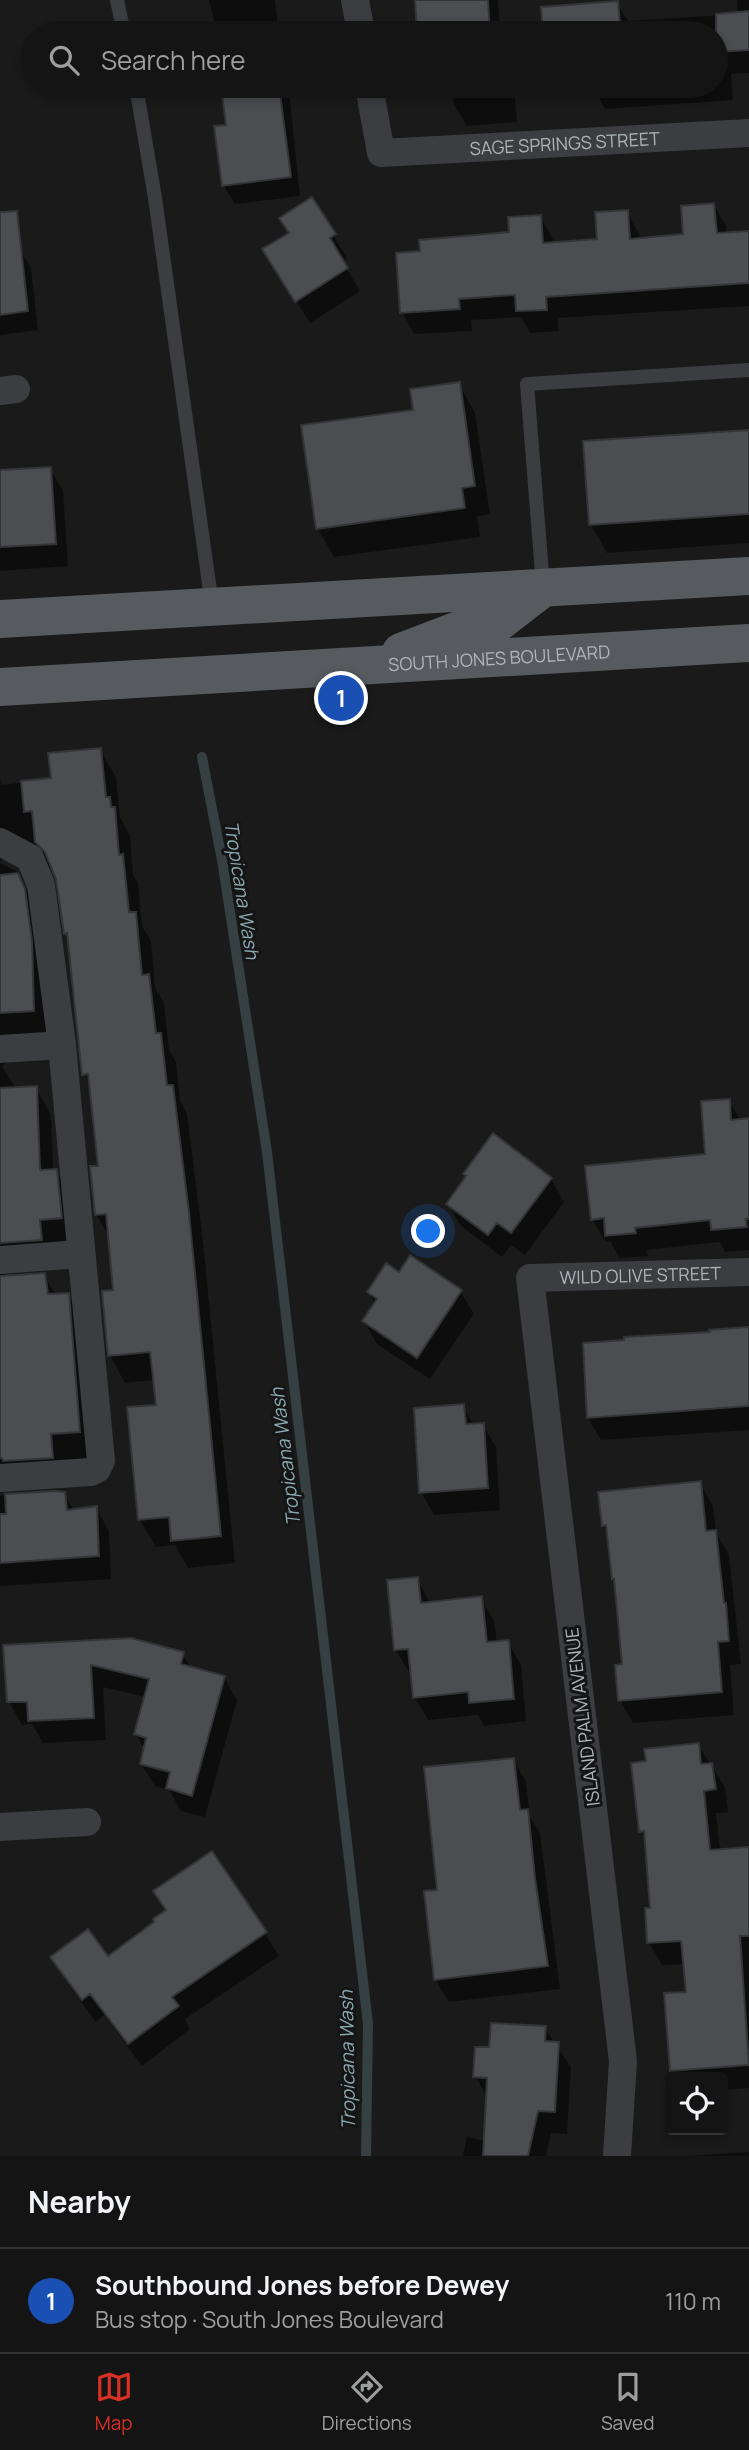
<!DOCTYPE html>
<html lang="en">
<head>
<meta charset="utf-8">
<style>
  body { margin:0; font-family:Manrope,sans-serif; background:#212122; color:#f1f3f6 }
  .controls { position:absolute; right:21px; bottom:21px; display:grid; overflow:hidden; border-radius:7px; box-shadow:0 4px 10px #0003 }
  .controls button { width:63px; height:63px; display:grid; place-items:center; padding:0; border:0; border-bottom:2px solid #333334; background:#141414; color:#f1f3f6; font:35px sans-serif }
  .you { position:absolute; left:429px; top:1232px; width:24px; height:24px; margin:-18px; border:5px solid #fff; border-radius:50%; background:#1a73e8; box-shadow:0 0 0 10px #1a73e833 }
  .badge { display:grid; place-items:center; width:46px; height:46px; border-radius:50%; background:#d93025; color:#fff; font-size:23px; font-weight:700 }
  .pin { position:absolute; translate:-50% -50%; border:4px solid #fff; box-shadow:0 2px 7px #0006 }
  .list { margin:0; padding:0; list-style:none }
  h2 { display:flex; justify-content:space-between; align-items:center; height:91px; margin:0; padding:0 28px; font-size:30px }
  h2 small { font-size:23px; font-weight:400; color:#9d9ea0 }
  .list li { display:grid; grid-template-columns:46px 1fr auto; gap:21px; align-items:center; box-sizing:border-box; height:105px; padding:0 28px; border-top:2px solid #333334 }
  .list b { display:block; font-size:26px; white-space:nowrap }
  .list p { margin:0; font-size:23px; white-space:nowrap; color:#9d9ea0 }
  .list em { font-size:23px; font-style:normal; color:#9d9ea0 }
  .icon { flex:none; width:38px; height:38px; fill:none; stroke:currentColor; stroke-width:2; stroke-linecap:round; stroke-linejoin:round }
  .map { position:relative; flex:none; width:749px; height:2156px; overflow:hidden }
  .search { position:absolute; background:#141414; box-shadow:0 4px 10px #0003; left:21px; right:21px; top:21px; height:77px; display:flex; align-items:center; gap:18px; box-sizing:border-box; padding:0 24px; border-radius:38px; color:#9d9ea0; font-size:26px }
  .sheet { height:196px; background:#141414 }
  nav { display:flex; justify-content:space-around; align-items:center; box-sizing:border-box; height:98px; border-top:2px solid #333334; background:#141414; font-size:19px; color:#9d9ea0 }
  nav a { display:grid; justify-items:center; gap:4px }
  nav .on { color:#d93025 }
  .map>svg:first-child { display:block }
  .shadow { fill:#0007 }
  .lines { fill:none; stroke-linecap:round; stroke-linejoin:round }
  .stream { stroke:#354043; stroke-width:10 }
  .building { fill:#4c4d50; stroke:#343537; stroke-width:2 }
  .service { stroke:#3b3d40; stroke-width:14 }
  .minor { stroke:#3b3d40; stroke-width:28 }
  .primary { stroke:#575b5f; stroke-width:38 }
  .labels { text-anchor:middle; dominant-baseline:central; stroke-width:6; stroke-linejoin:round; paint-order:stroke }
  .street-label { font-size:18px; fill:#adb4ba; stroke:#151516 }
  .water-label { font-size:19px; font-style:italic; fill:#89a8b0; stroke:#151516 }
</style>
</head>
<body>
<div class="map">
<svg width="749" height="2156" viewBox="0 0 749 2156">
  <rect width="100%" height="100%" fill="#1a1a1b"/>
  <path class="shadow" d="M 209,0 L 275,0 L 278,27 L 287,26 L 292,33 L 217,33 Z
    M 415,0 L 498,0 L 500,27 L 544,24 L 617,3 L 628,21 L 738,14 L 737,0 L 749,0 L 749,73 L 731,74 L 733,100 L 605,109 L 592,86 L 716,86 L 716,33 L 419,33 Z
    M 223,86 L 303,86 L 304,89 L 289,91 L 300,196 L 235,204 L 224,186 L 228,126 Z
    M 452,86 L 529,86 L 514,87 L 517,122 L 467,126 L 454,104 Z
    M 311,199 L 347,258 L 342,261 L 360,291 L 310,323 L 278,273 Z
    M 713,204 L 726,226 L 727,234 L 749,233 L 749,306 L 558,318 L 558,331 L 530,333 L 521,317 L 471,320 L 472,331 L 414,334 L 402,312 L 422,253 L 511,234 L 540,217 L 553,239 L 553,244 L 598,241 L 627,212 L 639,234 L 640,240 L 685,236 Z
    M 20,250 L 31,268 L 38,330 L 0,335 L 0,252 Z
    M 459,384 L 475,413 L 490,514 L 477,516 L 480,537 L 334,557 L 318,529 L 415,411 Z
    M 749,431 L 749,543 L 607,553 L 591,525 Z
    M 50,468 L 63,491 L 68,566 L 0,571 L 0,472 Z
    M 100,750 L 116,777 L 120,817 L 130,836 L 133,875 L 138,883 L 142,926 L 151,941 L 155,987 L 164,1003 L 169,1050 L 176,1062 L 180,1101 L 187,1114 L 203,1242 L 235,1563 L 188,1568 L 175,1545 L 156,1547 L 140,1520 L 157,1406 L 155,1380 L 125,1383 L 110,1356 L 104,1292 L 115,1291 L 110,1238 L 96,1214 L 99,1168 L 91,1087 L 84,1074 L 70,940 L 66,933 L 59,882 L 53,869 L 25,854 L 6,855 L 0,862 L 0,778 L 1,785 L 53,779 Z
    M 0,863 L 16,871 L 32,899 L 49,1038 L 2,1066 L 16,1089 L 36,1088 L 51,1115 L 53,1171 L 56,1171 L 72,1198 L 76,1245 L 7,1273 L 2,1278 L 44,1275 L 56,1296 L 68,1295 L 83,1322 L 95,1459 L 0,1474 Z
    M 729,1101 L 741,1121 L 749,1120 L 749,1250 L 725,1252 L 720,1242 L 647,1250 L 648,1256 L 620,1258 L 610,1241 L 606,1242 L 592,1219 L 707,1155 Z
    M 551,1179 L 564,1202 L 525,1255 L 511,1245 L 502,1257 L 461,1226 L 448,1204 Z
    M 399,1274 L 460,1291 L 474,1314 L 430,1379 L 377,1344 L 364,1321 L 375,1304 L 369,1292 Z
    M 749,1329 L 749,1430 L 601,1440 L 588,1418 Z
    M 463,1406 L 474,1425 L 483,1425 L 496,1447 L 500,1510 L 434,1515 L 421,1492 Z
    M 700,1483 L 713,1506 L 716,1533 L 729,1555 L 741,1664 L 730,1665 L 734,1715 L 633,1723 L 620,1700 L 624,1666 L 617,1584 L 613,1579 L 609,1535 L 603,1525 Z
    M 64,1494 L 74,1511 L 96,1508 L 109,1531 L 111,1579 L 0,1586 L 0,1495 Z
    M 417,1579 L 430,1603 L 481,1598 L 494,1621 L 497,1643 L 508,1642 L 521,1665 L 526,1721 L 484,1726 L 478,1715 L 428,1720 L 415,1698 L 412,1672 L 409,1672 L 396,1650 Z
    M 5,1647 L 182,1654 L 191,1668 L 224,1677 L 237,1700 L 205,1817 L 181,1811 L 169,1790 L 155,1786 L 141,1764 L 145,1750 L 136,1734 L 146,1697 L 103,1687 L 106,1740 L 43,1743 L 32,1724 L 22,1725 L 9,1702 Z
    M 698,1745 L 725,1787 L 728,1812 L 716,1813 L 720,1851 L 749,1849 L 749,2088 L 723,2090 L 723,2077 L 676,2077 L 672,2070 L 688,1994 L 685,1964 L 662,1965 L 649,1943 L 652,1910 L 647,1841 L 641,1831 L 647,1763 Z
    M 513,1759 L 526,1782 L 530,1817 L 540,1833 L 560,1989 L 449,2002 L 435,1979 L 439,1891 Z
    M 212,1853 L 279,1956 L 185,2019 L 190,2029 L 142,2066 L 104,2015 L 96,2022 L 66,1981 L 53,1958 L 108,1958 L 157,1922 Z
    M 544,2027 L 571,2067 L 567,2134 L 551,2133 L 546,2156 L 463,2156 L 467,2137 L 486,2141 L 488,2099 L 475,2076 L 491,2049 Z
    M 749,2152 L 749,2156 L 687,2156 Z"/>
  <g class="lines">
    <path class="stream" d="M 202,757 L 222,860 L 267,1152 L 368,2024 L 366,2156"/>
  </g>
  <path class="building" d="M 415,0 L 488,0 L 490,33 L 417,33 Z
    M 618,1 L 621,33 L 543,33 L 541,7 Z
    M 749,11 L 749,50 L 716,52 L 716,14 Z
    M 221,86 L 279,86 L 291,177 L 222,186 L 214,126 L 226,125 Z
    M 312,197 L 336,234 L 330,238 L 348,268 L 295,302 L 262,249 L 289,233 L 279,218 Z
    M 714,203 L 717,233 L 749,231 L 749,283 L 546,297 L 547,310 L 516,311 L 515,295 L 459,299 L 460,309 L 400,313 L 396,253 L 420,251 L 419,240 L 509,232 L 508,217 L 541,215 L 543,243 L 597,239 L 595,212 L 628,210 L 630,239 L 683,234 L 681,206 Z
    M 17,211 L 28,311 L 0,315 L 0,212 Z
    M 460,382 L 475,486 L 462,488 L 465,508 L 316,529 L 301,425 L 413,410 L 410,389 Z
    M 749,430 L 749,514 L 589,525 L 583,441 Z
    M 51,467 L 56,544 L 0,547 L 0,470 Z
    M 101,748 L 106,797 L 110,797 L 111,807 L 115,807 L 119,855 L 123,854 L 129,912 L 136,912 L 142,975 L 149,974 L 156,1033 L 161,1033 L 167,1085 L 173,1085 L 189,1213 L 221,1536 L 171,1541 L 169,1517 L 138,1520 L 127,1407 L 156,1405 L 150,1352 L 108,1356 L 102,1291 L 113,1290 L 106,1214 L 95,1215 L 90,1166 L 98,1166 L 88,1074 L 82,1075 L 67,933 L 64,934 L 56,879 L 45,852 L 35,842 L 32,811 L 24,812 L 21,781 L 51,778 L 48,753 Z
    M 18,873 L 25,889 L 32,941 L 34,1011 L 0,1013 L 0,875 Z
    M 37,1086 L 40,1170 L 57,1169 L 62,1218 L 40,1220 L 42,1240 L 0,1243 L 0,1088 Z
    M 730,1099 L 731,1120 L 749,1118 L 749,1219 L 746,1219 L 747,1227 L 711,1230 L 710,1220 L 635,1228 L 636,1233 L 605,1236 L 604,1218 L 591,1220 L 585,1166 L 705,1154 L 701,1101 Z
    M 493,1133 L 552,1178 L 511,1233 L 497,1223 L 488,1235 L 446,1204 L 466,1176 L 463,1174 Z
    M 410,1255 L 462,1290 L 417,1358 L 362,1321 L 377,1299 L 367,1292 L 386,1263 L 399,1272 Z
    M 45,1273 L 48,1294 L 69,1293 L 80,1432 L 51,1434 L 53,1458 L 3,1461 L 2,1458 L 0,1458 L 0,1276 Z
    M 749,1327 L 749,1406 L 587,1418 L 583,1343 L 624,1340 L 624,1337 L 710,1332 L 709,1330 Z
    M 464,1404 L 466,1424 L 484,1423 L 488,1488 L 419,1493 L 414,1408 Z
    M 701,1481 L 706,1531 L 716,1530 L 724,1603 L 726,1603 L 729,1641 L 718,1642 L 722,1692 L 618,1701 L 615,1665 L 622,1664 L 614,1579 L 612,1579 L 606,1525 L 602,1526 L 598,1492 Z
    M 55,1491 L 65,1492 L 67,1510 L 97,1506 L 99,1556 L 0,1563 L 0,1514 L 6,1514 L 5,1494 Z
    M 418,1577 L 421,1603 L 482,1596 L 487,1642 L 509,1640 L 514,1699 L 469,1703 L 468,1692 L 413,1698 L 408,1649 L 394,1650 L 387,1580 Z
    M 131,1638 L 184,1652 L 181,1664 L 225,1676 L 192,1796 L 166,1788 L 170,1772 L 140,1764 L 146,1738 L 134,1734 L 149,1679 L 91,1665 L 94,1718 L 28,1721 L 27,1702 L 7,1702 L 3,1645 Z
    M 699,1743 L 701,1764 L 712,1763 L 716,1789 L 704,1791 L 710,1850 L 749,1847 L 749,1936 L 740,1936 L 749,2065 L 670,2071 L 664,1993 L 686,1992 L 681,1941 L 647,1943 L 645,1908 L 650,1908 L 644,1831 L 639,1832 L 631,1763 L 646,1761 L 644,1749 Z
    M 514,1758 L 520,1810 L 528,1809 L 535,1878 L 548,1966 L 434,1980 L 424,1891 L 437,1890 L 424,1767 Z
    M 212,1851 L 267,1932 L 172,1997 L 179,2006 L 128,2044 L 90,1994 L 82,2000 L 50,1957 L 88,1929 L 108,1956 L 154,1922 L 153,1919 L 166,1910 L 153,1891 Z
    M 491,2023 L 546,2026 L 545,2041 L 559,2042 L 555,2112 L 538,2111 L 528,2156 L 483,2156 L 487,2078 L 473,2077 L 475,2047 L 489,2047 Z"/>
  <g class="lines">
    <path class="service" d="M 117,0 L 124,33
      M 136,86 L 155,198 L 212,605
      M 543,586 L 527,384 L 749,370"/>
    <g class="minor">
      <path d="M 355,0 L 361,33"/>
      <path id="s1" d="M 369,86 L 381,153 L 749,133"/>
      <path d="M 0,391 L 16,389"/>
      <path d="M 0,842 L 30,858 L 41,885 L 62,1045 L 101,1461 L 97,1469 L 91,1472 L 0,1478"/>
      <path d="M 0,1049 L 62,1045"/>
      <path d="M 0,1260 L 80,1254"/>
      <path d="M 0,1827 L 87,1822"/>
      <path id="s2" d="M 617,2156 L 623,2061 L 530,1278 L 749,1272"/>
    </g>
    <g class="primary">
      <path d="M 0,619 L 749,576"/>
      <path d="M 401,652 L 464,628 L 499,622 L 543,588"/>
      <path id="s3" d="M 0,687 L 749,643"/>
    </g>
  </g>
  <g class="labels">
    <g class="street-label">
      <text stroke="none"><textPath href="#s1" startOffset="252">SAGE SPRINGS STREET</textPath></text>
      <text stroke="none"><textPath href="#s3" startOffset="500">SOUTH JONES BOULEVARD</textPath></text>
      <text stroke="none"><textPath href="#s2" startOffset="994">WILD OLIVE STREET</textPath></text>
      <text transform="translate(582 1717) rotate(-97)">ISLAND PALM AVENUE</text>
    </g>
    <g class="water-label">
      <text transform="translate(242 890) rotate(81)">Tropicana Wash</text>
      <text transform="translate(285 1457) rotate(-97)">Tropicana Wash</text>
      <text transform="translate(347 2060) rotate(-91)">Tropicana Wash</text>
    </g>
  </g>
</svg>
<div class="controls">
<button><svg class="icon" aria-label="locate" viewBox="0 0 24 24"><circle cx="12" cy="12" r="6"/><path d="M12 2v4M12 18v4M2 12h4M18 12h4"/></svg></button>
</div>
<div class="you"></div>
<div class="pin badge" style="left:341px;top:698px;background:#1a4fb4">1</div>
<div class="search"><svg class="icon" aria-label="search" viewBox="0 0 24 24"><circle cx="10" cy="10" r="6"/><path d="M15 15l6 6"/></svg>Search here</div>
</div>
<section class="sheet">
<h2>Nearby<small></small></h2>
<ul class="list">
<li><span class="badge" style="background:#1a4fb4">1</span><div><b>Southbound Jones before Dewey</b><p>Bus stop · South Jones Boulevard</p></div><em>110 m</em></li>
</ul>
</section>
<nav>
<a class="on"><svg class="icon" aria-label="map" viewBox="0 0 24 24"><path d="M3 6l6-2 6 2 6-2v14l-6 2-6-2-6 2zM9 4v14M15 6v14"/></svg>Map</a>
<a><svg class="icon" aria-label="directions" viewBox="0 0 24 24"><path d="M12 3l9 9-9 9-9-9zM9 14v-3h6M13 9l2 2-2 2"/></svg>Directions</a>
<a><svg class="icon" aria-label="saved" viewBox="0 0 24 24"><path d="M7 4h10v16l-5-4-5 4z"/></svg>Saved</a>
</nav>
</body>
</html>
